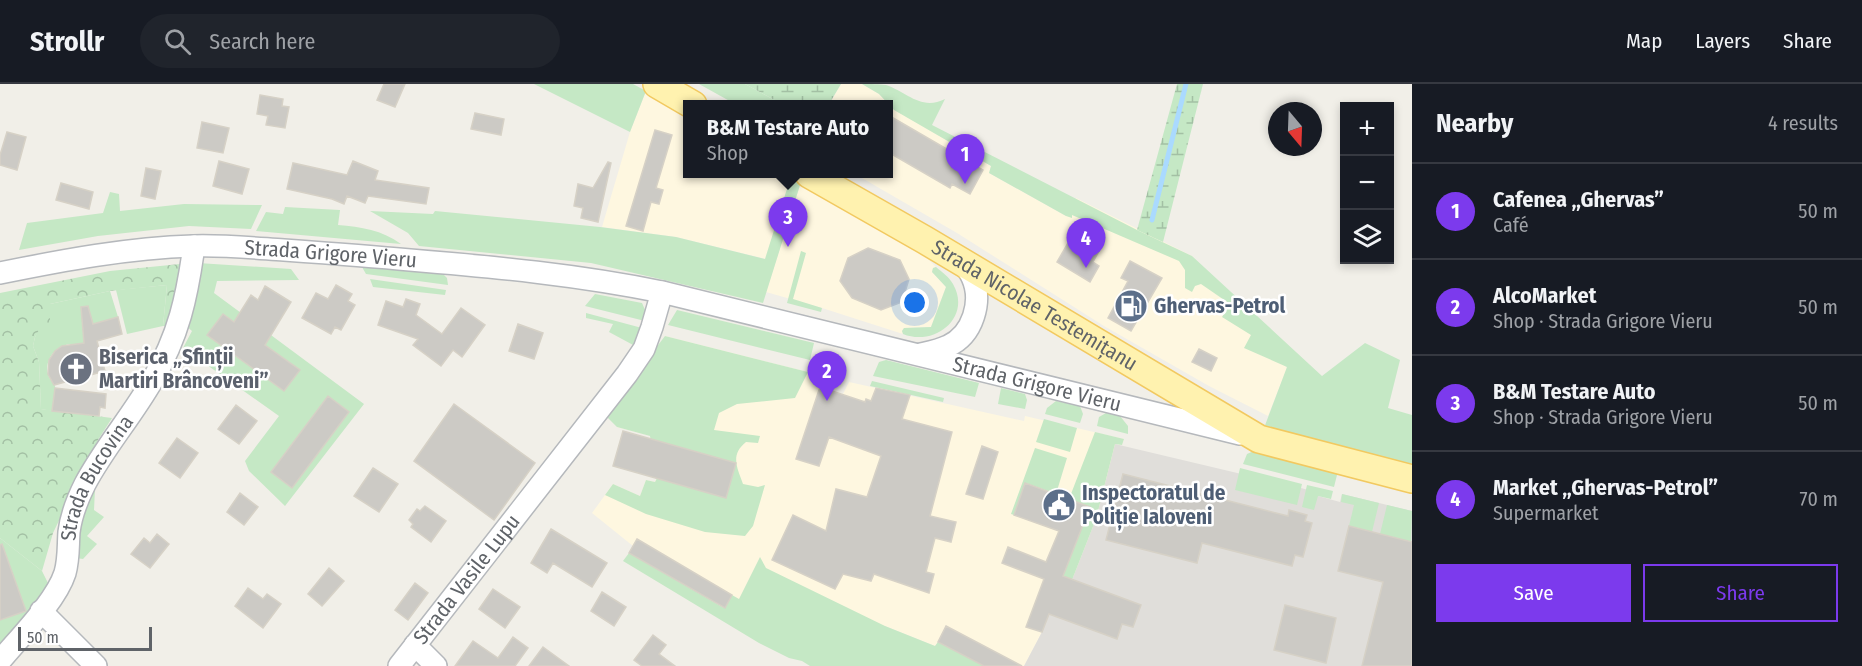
<!DOCTYPE html>
<html lang="en">
<head>
<meta charset="utf-8">
<style>
  body { margin:0; font-family:"Fira Sans Condensed",sans-serif; background:#20242c; color:#f1f3f6 }
  .controls { position:absolute; right:18px; top:18px; display:grid; overflow:hidden; border-radius:0px; box-shadow:0 3px 9px #0003 }
  .controls button { width:54px; height:54px; display:grid; place-items:center; padding:0; border:0; border-bottom:2px solid #363941; background:#171b24; color:#f1f3f6; font:30px sans-serif }
  .compass { position:absolute; left:1268px; top:18px; width:54px; height:54px; border-radius:50%; background:#171b24; box-shadow:0 3px 9px #0003; rotate:161deg }
  .scale { position:absolute; left:18px; bottom:15px; width:134px; box-sizing:border-box; padding-left:6px; border:3px solid #5f6368; border-top:0; font-size:16px; line-height:21px; white-space:nowrap; color:#5f6368; -webkit-text-stroke:4px #fff; paint-order:stroke }
  .you { position:absolute; left:915px; top:219px; width:21px; height:21px; margin:-15px; border:4px solid #fff; border-radius:50%; background:#1a73e8; box-shadow:0 0 0 9px #1a73e833 }
  .badge { display:grid; place-items:center; width:39px; height:39px; border-radius:50%; background:#7c3aed; color:#fff; font-size:20px; font-weight:700 }
  .pin { position:absolute; translate:-50% -50px; filter:drop-shadow(0 2px 3px #0008) }
  .pin::after { content:''; position:absolute; top:32px; width:21px; height:18px; background:inherit; clip-path:polygon(0 0,100% 0,50% 100%) }
  .popup { position:absolute; left:683px; top:16px; width:210px; height:78px; box-sizing:border-box; display:grid; place-content:center; border-radius:0px; background:#171b24; filter:drop-shadow(0 2px 4px #0005); font-size:20px; white-space:nowrap; color:#9ea1a6 }
  .popup b { font-size:22px; color:#f1f3f6 }
  .popup::after { content:''; position:absolute; left:50%; top:100%; margin-left:-12px; border:12px solid transparent; border-top-color:#171b24 }
  .list { margin:0; padding:0; list-style:none }
  h2 { display:flex; justify-content:space-between; align-items:center; height:78px; margin:0; padding:0 24px; font-size:26px }
  h2 small { font-size:20px; font-weight:400; color:#9ea1a6 }
  .list li { display:grid; grid-template-columns:39px 1fr auto; gap:18px; align-items:center; box-sizing:border-box; height:96px; padding:0 24px; border-top:2px solid #363941 }
  .list b { display:block; font-size:22px; white-space:nowrap }
  .list p { margin:0; font-size:20px; white-space:nowrap; color:#9ea1a6 }
  .list em { font-size:20px; font-style:normal; color:#9ea1a6 }
  .actions { display:flex; gap:12px; padding:18px 24px }
  .actions a { flex:1; padding:14px 0; border:2px solid #7c3aed; border-radius:0px; text-align:center; font-size:21px; color:#7c3aed }
  .actions .main { background:#7c3aed; color:#fff }
  .icon { flex:none; width:33px; height:33px; fill:none; stroke:currentColor; stroke-width:2; stroke-linecap:round; stroke-linejoin:round }
  .map { position:relative; flex:none; width:1412px; height:582px; overflow:hidden }
  header { display:flex; align-items:center; gap:36px; box-sizing:border-box; height:84px; padding:0 30px; background:#171b24; border-bottom:2px solid #363941 }
  header strong { font-size:28px }
  nav { display:flex; gap:33px; margin-inline-start:auto; font-size:21px }
  .search { width:420px; height:54px; background:#20242c; display:flex; align-items:center; gap:15px; box-sizing:border-box; padding:0 21px; border-radius:33px; color:#9ea1a6; font-size:22px }
  main { display:flex }
  aside { flex:1; background:#171b24 }
  .map>svg:first-child { display:block }
  .commercial { fill:#fef7e0 }
  .industrial { fill:#e0deda }
  .green { fill:#c5e8c5 }
  .forest { fill:url(#forest-crowns) }
  .wetland { fill:url(#wetland-marsh) }
  .lines { fill:none; stroke-linecap:round; stroke-linejoin:round }
  .stream { stroke:#aadaff; stroke-width:5 }
  .building { fill:#cccac5; stroke:#d6d1c6; stroke-width:1.5 }
  .minor-casing { stroke:#b5b8bc; stroke-width:24 }
  .major-casing { stroke:#f2c960; stroke-width:30 }
  .minor { stroke:#fff; stroke-width:21 }
  .major { stroke:#fff2af; stroke-width:27 }
  .labels { text-anchor:middle; dominant-baseline:central; stroke-width:5; stroke-linejoin:round; paint-order:stroke }
  .street-label { font-size:21px; fill:#5f6368; stroke:#fff }
  .service-label { font-size:21px; font-weight:bold; fill:#4e5e75; stroke:#fff; text-anchor:start }
  .worship-label { font-size:21px; font-weight:bold; fill:#5b616d; stroke:#fff; text-anchor:start }
</style>
</head>
<body>
<header>
<strong>Strollr</strong>
<div class="search"><svg class="icon" aria-label="search" viewBox="0 0 24 24"><circle cx="10" cy="10" r="6"/><path d="M15 15l6 6"/></svg>Search here</div>
<nav><a>Map</a><a>Layers</a><a>Share</a></nav>
</header>
<main>
<div class="map">
<svg width="1412" height="582" viewBox="0 0 1412 582">
  <defs>
    <pattern id="forest-crowns" width="20" height="18" patternUnits="userSpaceOnUse" patternTransform="scale(1.5)"><rect width="20" height="18" fill="#c5e8c5"/><path d="M2 6a3 3 0 1 1 6 0M12 15a3 3 0 1 1 6 0" fill="none" stroke="#a3c0a4"/></pattern>
    <pattern id="wetland-marsh" width="20" height="14" patternUnits="userSpaceOnUse" patternTransform="scale(1.5)"><rect width="20" height="14" fill="#c5e8c5"/><path d="M1 5h8M5 5V1M11 12h8M15 12V8" fill="none" stroke="#a3c0a4"/></pattern>
  </defs>
  <rect width="100%" height="100%" fill="#f1efe8"/>
  <path class="commercial" d="M 841,0 L 862,0 L 879,10 L 895,26 L 991,82 L 989,89 L 1066,132 L 1076,114 L 1192,172 L 1287,284 L 1268,332 L 1209,302 L 1104,242 L 957,149 L 855,90 L 888,90 L 888,21 L 829,21 Z
    M 646,7 L 687,32 L 688,90 L 788,90 L 791,92 L 766,175 L 676,153 L 602,143 L 630,48 Z
    M 801,98 L 918,165 L 936,183 L 933,184 L 932,188 L 946,203 L 931,243 L 904,244 L 902,247 L 903,250 L 822,224 L 766,208 Z
    M 665,252 L 824,292 L 820,303 L 843,310 L 849,298 L 1024,337 L 1025,332 L 1124,355 L 1122,361 L 1116,360 L 1096,435 L 1072,496 L 1055,512 L 1042,548 L 1024,582 L 984,582 L 938,558 L 935,562 L 885,542 L 725,524 L 629,469 L 633,462 L 592,429 L 613,400 L 640,412 L 646,396 L 655,398 L 659,387 L 643,375 L 651,352 L 617,343 Z"/>
  <path class="industrial" d="M 1115,360 L 1301,404 L 1319,409 L 1318,412 L 1340,418 L 1342,410 L 1412,427 L 1412,582 L 1024,582 L 1042,548 L 1056,512 L 1072,496 L 1096,435 Z"/>
  <path class="green" d="M 534,0 L 633,0 L 646,7 L 630,48 Z
    M 699,0 L 745,0 L 782,20 L 735,20 Z
    M 862,0 C 870,0 880,0 886,1 C 907,8 921,27 945,15 L 932,41 L 1137,146 L 1192,172 L 1322,292 L 1365,259 L 1400,276 L 1388,324 L 1412,331 L 1412,387 L 1264,344 L 1287,283 L 1244,264 L 1251,251 L 1222,233 L 1230,220 L 1201,200 L 1195,202 L 1192,208 L 1185,204 L 1185,186 L 1179,177 L 1072,131 L 1072,134 L 1066,132 L 989,89 L 991,82 L 894,26 L 879,10 Z
    M 791,92 L 801,98 L 763,219 L 591,179 L 419,162 L 408,149 L 370,127 L 433,130 L 435,127 L 600,143 L 676,153 L 765,175 Z
    M 110,108 L 119,110 L 120,127 L 184,120 L 262,121 L 251,145 L 189,142 L 98,152 L 19,166 L 27,139 L 103,129 Z
    M 285,123 L 340,126 L 338,141 C 361,143 382,146 401,160 L 256,147 L 266,128 L 283,130 Z
    M 801,167 L 806,169 L 793,215 L 822,224 L 821,228 L 787,219 Z
    M 198,179 L 291,185 L 299,196 L 217,197 L 214,209 L 364,320 L 285,422 L 249,387 L 245,377 L 279,332 L 183,264 L 192,247 L 185,241 Z
    M 362,183 L 443,190 L 447,194 L 448,201 L 366,190 Z
    M 936,183 C 942,188 949,193 953,200 C 972,233 935,263 903,250 L 902,247 L 904,244 L 931,243 L 946,203 L 932,188 L 933,184 Z
    M 370,195 L 446,206 L 445,211 L 373,203 Z
    M 167,201 L 163,242 L 127,250 L 116,206 Z
    M 110,207 L 118,233 L 85,243 L 83,246 L 86,265 C 81,263 77,260 72,260 C 57,260 44,275 48,290 C 49,295 53,298 55,302 C 56,309 53,320 52,327 L 41,325 L 39,278 L 33,262 L 35,253 L 50,220 Z
    M 595,210 L 642,219 L 646,228 L 645,237 L 585,222 Z
    M 677,226 L 814,259 L 810,276 L 668,241 Z
    M 586,229 L 642,244 L 635,262 L 609,248 L 613,240 L 586,234 Z
    M 665,252 L 808,288 L 795,314 L 737,320 L 719,329 L 714,346 L 760,352 L 758,359 L 746,358 C 730,371 737,383 743,400 L 758,403 L 765,401 L 753,442 L 745,452 L 705,448 L 646,430 L 605,411 L 613,400 L 640,412 L 646,396 L 655,398 L 657,394 L 650,352 L 617,343 L 605,331 Z
    M 886,276 L 979,299 L 975,313 L 873,292 L 879,278 Z
    M 872,297 L 944,314 L 943,318 L 870,302 Z
    M 1001,304 L 1025,310 L 1027,316 L 1025,325 L 998,320 Z
    M 1056,317 L 1080,322 L 1083,330 L 1080,339 L 1045,330 L 1047,324 Z
    M 1106,329 L 1120,332 L 1128,342 L 1128,350 L 1097,342 L 1099,333 Z
    M 1044,335 L 1077,344 L 1070,368 L 1036,358 Z
    M 1095,348 L 1124,355 L 1122,361 L 1115,360 L 1096,435 L 1072,496 L 1063,492 L 1090,423 L 1069,415 Z
    M 1035,364 L 1067,374 L 1056,410 L 1026,399 L 1014,431 L 1011,430 Z
    M 1256,366 L 1338,387 L 1334,403 L 1243,380 L 1247,370 Z
    M 1240,384 L 1302,400 L 1297,421 L 1235,406 Z
    M 1307,401 L 1333,407 L 1331,415 L 1318,412 L 1314,426 L 1302,423 Z
    M 89,404 L 95,405 L 94,426 L 104,433 L 87,452 L 97,460 L 83,475 L 76,474 L 74,459 Z
    M 1342,410 L 1379,419 L 1372,448 L 1349,442 L 1354,421 L 1341,418 Z
    M 1387,421 L 1412,427 L 1411,458 L 1380,450 Z
    M 0,454 L 42,487 L 49,501 L 0,567 Z
    M 629,469 L 724,524 L 732,511 L 739,515 L 760,473 L 766,484 L 885,542 L 935,562 L 938,558 L 984,582 L 810,582 L 802,577 L 789,574 L 759,559 L 623,477 Z"/>
  <path class="forest" d="M 180,180 L 178,201 L 169,242 L 163,242 L 167,201 L 110,207 L 50,220 L 50,241 L 40,244 L 35,253 L 33,262 L 39,278 L 41,325 L 112,334 L 98,356 L 53,449 L 42,487 L 0,454 L 0,209 L 110,187 Z"/>
  <path class="wetland" d="M 745,0 L 841,0 L 829,20 L 782,20 Z
    M 1177,0 L 1203,0 L 1163,158 L 1137,146 Z"/>
  <g class="lines">
    <path class="stream" d="M 1152,136 L 1186,0"/>
  </g>
  <path class="building" d="M 384,0 L 405,0 L 395,23 L 377,16 Z
    M 260,11 L 283,15 L 282,22 L 289,23 L 285,44 L 266,41 L 268,32 L 257,30 Z
    M 475,29 L 504,35 L 501,51 L 471,45 Z
    M 888,31 L 983,86 L 970,110 L 952,100 L 950,104 L 888,68 Z
    M 202,38 L 229,44 L 223,69 L 197,64 Z
    M 655,46 L 672,51 L 656,104 L 663,106 L 659,120 L 651,118 L 643,147 L 626,142 Z
    M 7,48 L 26,53 L 17,86 L 0,81 L 0,71 Z
    M 219,77 L 249,85 L 242,110 L 213,102 Z
    M 353,77 L 378,87 L 375,96 L 429,104 L 426,120 L 368,112 L 365,119 L 347,112 L 344,120 L 332,115 L 287,105 L 293,79 L 347,91 Z
    M 608,78 L 611,79 L 598,138 L 581,134 L 583,124 L 574,122 L 578,100 L 593,104 Z
    M 146,84 L 161,87 L 155,115 L 141,112 Z
    M 61,99 L 93,108 L 89,125 L 56,116 Z
    M 1072,152 L 1099,167 L 1093,178 L 1099,182 L 1090,198 L 1057,178 Z
    M 868,164 L 900,176 L 909,195 L 902,218 L 881,226 L 852,214 L 840,197 L 848,174 Z
    M 1130,177 L 1162,194 L 1131,247 L 1108,234 L 1128,197 L 1121,194 Z
    M 336,201 L 352,210 L 348,217 L 355,221 L 341,246 L 335,243 L 331,250 L 302,234 L 316,209 L 328,215 Z
    M 265,202 L 291,218 L 265,261 L 300,286 L 284,307 L 207,251 L 223,230 L 234,238 L 251,211 L 258,216 Z
    M 406,215 L 420,220 L 416,231 L 442,250 L 461,224 L 485,241 L 462,273 L 453,266 L 441,282 L 413,261 L 418,255 L 378,241 L 386,217 L 403,223 Z
    M 88,222 L 93,240 L 118,233 L 122,250 L 97,257 L 105,287 L 54,301 L 48,290 L 49,276 L 55,267 L 62,262 L 84,259 L 81,223 Z
    M 518,240 L 543,249 L 534,275 L 509,267 Z
    M 1199,265 L 1217,274 L 1211,287 L 1192,278 Z
    M 820,303 L 865,318 L 866,315 L 871,317 L 876,304 L 910,311 L 902,335 L 952,348 L 930,432 L 956,438 L 951,458 L 935,454 L 926,488 L 934,490 L 929,509 L 874,490 L 871,497 L 843,490 L 835,505 L 772,476 L 793,431 L 826,447 L 836,405 L 867,413 L 881,372 L 829,353 L 819,382 L 796,375 Z
    M 55,304 L 106,310 L 105,324 L 100,323 L 99,332 L 52,327 Z
    M 328,312 L 349,328 L 292,404 L 271,388 Z
    M 454,320 L 535,379 L 494,436 L 414,377 Z
    M 236,321 L 257,337 L 239,360 L 218,345 Z
    M 623,347 L 736,379 L 726,414 L 613,382 Z
    M 177,354 L 198,369 L 180,394 L 159,379 Z
    M 982,362 L 998,368 L 983,415 L 966,410 Z
    M 373,384 L 398,400 L 379,428 L 354,412 Z
    M 1123,390 L 1288,432 L 1289,426 L 1307,431 L 1305,437 L 1312,439 L 1303,473 L 1295,471 L 1292,482 L 1202,459 L 1197,479 L 1106,456 Z
    M 1025,399 L 1090,423 L 1063,492 L 1141,521 L 1133,543 L 1122,540 L 1117,555 L 1049,530 L 1042,548 L 1026,543 L 1044,495 L 1002,479 L 1008,463 L 1046,478 L 1059,447 L 1014,431 Z
    M 240,409 L 258,423 L 244,441 L 227,428 Z
    M 425,422 L 446,437 L 431,458 L 411,443 L 413,440 L 409,436 L 417,425 L 420,427 Z
    M 1349,442 L 1412,458 L 1412,582 L 1362,582 L 1383,498 L 1338,487 Z
    M 551,445 L 607,479 L 592,503 L 553,479 L 547,489 L 531,479 Z
    M 157,450 L 169,460 L 150,484 L 131,470 L 144,454 L 150,459 Z
    M 637,455 L 732,511 L 725,524 L 629,469 Z
    M 2,460 L 26,527 L 0,536 L 0,461 Z
    M 329,484 L 344,497 L 322,522 L 308,510 Z
    M 415,499 L 428,509 L 408,536 L 395,526 Z
    M 248,504 L 263,515 L 267,510 L 281,520 L 263,544 L 235,522 Z
    M 493,505 L 520,523 L 505,544 L 479,525 Z
    M 602,508 L 626,523 L 614,542 L 591,527 Z
    M 1285,521 L 1336,534 L 1326,579 L 1274,566 Z
    M 946,542 L 1022,582 L 984,582 L 938,558 Z
    M 653,551 L 666,561 L 659,570 L 675,582 L 642,582 L 634,576 Z
    M 513,553 L 528,564 L 515,582 L 455,582 L 473,557 L 498,574 Z
    M 543,563 L 569,582 L 529,582 Z"/>
  <g class="lines">
    <defs>
      <g id="minor">
        <path id="s1" d="M 0,189 C 64,176 128,164 193,162 C 223,161 254,164 284,166 C 326,169 368,172 410,176 C 495,183 579,191 662,208 L 1240,350"/>
        <path d="M 921,270 C 930,268 940,266 948,262 C 973,251 983,217 972,193 C 970,188 965,182 961,178"/>
        <path d="M 41,527 L 96,582"/>
        <path d="M 415,561 L 436,582"/>
        <path id="s2" d="M 0,577 C 19,554 56,517 65,489 C 69,475 68,462 69,448 C 71,432 78,414 85,400 C 104,364 132,332 152,297 C 179,251 187,213 194,162"/>
        <path id="s3" d="M 399,582 L 627,290 L 644,265 L 652,243 L 662,208"/>
      </g>
      <g id="major">
        <path d="M 657,0 L 693,21"/>
        <path id="s4" d="M 809,90 L 925,156 L 1259,355 L 1412,395"/>
      </g>
    </defs>
    <use href="#minor" class="minor-casing"/>
    <use href="#major" class="major-casing"/>
    <use href="#minor" class="minor"/>
    <use href="#major" class="major"/>
  </g>
  <defs>
    <symbol id="fuel-disc" viewBox="-11 -11 22 22"><circle r="9.5" fill="#5c6f8a" stroke="#fff"/><path d="M-5.5-6h7V0h2V4h1.3V-2.5L3-4.5l.8-.8L6-3V5H2.5V1h-1V6h-7ZM-4.2-4.7v3.2H.2V-4.7Z" fill="#fff"/></symbol>
    <symbol id="church-disc" viewBox="-11 -11 22 22"><circle r="9.5" fill="#6b7280" stroke="#fff"/><path d="M-1.2-6h2.4v3.5h3.3v2.4h-3.3V6h-2.4V-.1h-3.3v-2.4h3.3Z" fill="#fff"/></symbol>
    <symbol id="civic-disc" viewBox="-11 -11 22 22"><circle r="9.5" fill="#5c6f8a" stroke="#fff"/><path d="M-.6-6.5H3V-4.5H.6V-3L4-1V1h2V6H-6V1h2V-1L-.6-3ZM-1.2 2.5V6h2.4V2.5Z" fill="#fff"/></symbol>
  </defs>
  <g fill-rule="evenodd">
    <use href="#fuel-disc" x="1112" y="203" width="38" height="38"/>
    <use href="#church-disc" x="57" y="266" width="38" height="38"/>
    <use href="#civic-disc" x="1040" y="402" width="38" height="38"/>
  </g>
  <g class="labels">
    <g class="street-label">
      <text stroke="none"><textPath href="#s1" startOffset="333">Strada Grigore Vieru</textPath></text>
      <text stroke="none"><textPath href="#s4" startOffset="261">Strada Nicolae Testemițanu</textPath></text>
      <text stroke="none"><textPath href="#s1" startOffset="1053">Strada Grigore Vieru</textPath></text>
      <text stroke="none"><textPath href="#s2" startOffset="212">Strada Bucovina</textPath></text>
      <text stroke="none"><textPath href="#s3" startOffset="110">Strada Vasile Lupu</textPath></text>
    </g>
    <g class="service-label">
      <text x="1154" y="222">Ghervas-Petrol</text>
      <text x="1082" y="409">Inspectoratul de<tspan x="1082" dy="24">Poliție Ialoveni</tspan></text>
    </g>
    <g class="worship-label">
      <text x="99" y="273">Biserica „Sfinții<tspan x="99" dy="24">Martiri Brâncoveni”</tspan></text>
    </g>
  </g>
</svg>
<div class="controls">
<button>+</button>
<button>−</button>
<button><svg class="icon" aria-label="layers" viewBox="0 0 24 24"><path d="M12 4l9 5-9 5-9-5zM3 14l9 5 9-5"/></svg></button>
</div>
<svg class="compass" viewBox="-18 -18 36 36"><path d="M0-13l5 13h-10z" fill="#e53935"/><path d="M0 13l5-13h-10z" fill="#9ea1a6"/></svg>
<div class="scale">50 m</div>
<div class="you"></div>
<div class="pin badge" style="left:965px;top:100px">1</div>
<div class="pin badge" style="left:827px;top:317px">2</div>
<div class="pin badge" style="left:788px;top:163px">3</div>
<div class="popup"><b>B&amp;M Testare Auto</b>Shop</div>
<div class="pin badge" style="left:1086px;top:184px">4</div>
</div>
<aside>
<h2>Nearby<small>4 results</small></h2>
<ul class="list">
<li><span class="badge">1</span><div><b>Cafenea „Ghervas”</b><p>Café</p></div><em>50 m</em></li>
<li><span class="badge">2</span><div><b>AlcoMarket</b><p>Shop · Strada Grigore Vieru</p></div><em>50 m</em></li>
<li><span class="badge">3</span><div><b>B&amp;M Testare Auto</b><p>Shop · Strada Grigore Vieru</p></div><em>50 m</em></li>
<li><span class="badge">4</span><div><b>Market „Ghervas-Petrol”</b><p>Supermarket</p></div><em>70 m</em></li>
</ul>
<div class="actions"><a class="main">Save</a><a>Share</a></div>
</aside>
</main>
</body>
</html>
